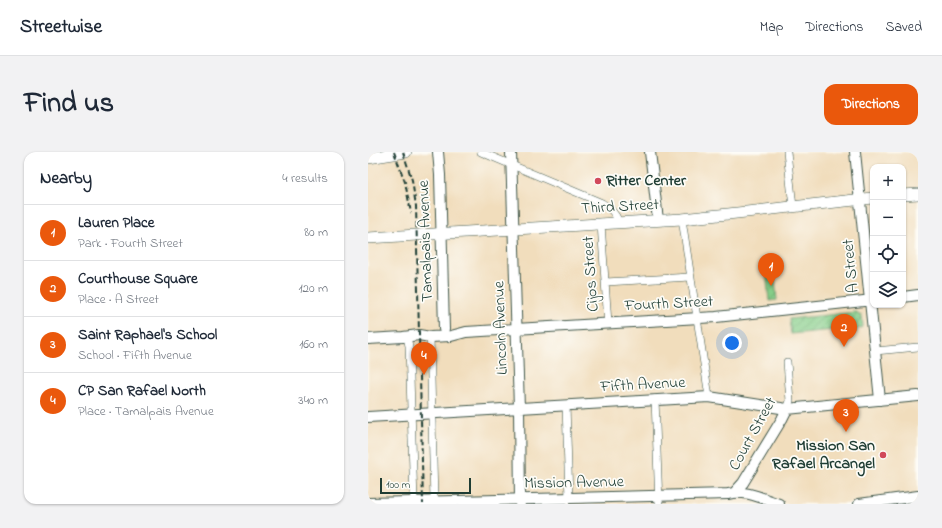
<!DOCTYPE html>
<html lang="en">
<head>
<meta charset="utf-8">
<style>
  body { margin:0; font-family:"Indie Flower",sans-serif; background:#f2f2f3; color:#1f2937 }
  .controls { position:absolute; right:12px; top:12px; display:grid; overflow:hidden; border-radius:8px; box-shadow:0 1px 3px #0004 }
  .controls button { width:36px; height:36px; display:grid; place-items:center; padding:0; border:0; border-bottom:1px solid #e0e1e3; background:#fff; color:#1f2937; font:20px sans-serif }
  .scale { position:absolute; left:12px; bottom:10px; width:91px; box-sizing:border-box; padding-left:4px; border:2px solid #1f3d34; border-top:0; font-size:11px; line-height:14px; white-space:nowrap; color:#1f3d34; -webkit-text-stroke:3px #fdfcf7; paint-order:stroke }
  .you { position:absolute; left:364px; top:191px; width:14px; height:14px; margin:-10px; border:3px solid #fff; border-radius:50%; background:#1a73e8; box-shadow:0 0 0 6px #1a73e833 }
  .badge { display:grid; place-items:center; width:26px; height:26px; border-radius:50%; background:#ea580c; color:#fff; font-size:13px; font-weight:700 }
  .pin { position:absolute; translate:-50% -33px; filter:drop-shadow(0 1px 2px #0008) }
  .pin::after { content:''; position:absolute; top:21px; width:14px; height:12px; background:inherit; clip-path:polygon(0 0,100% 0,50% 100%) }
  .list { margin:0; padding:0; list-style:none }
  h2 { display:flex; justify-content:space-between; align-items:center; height:52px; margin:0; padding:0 16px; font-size:17px }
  h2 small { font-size:13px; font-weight:400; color:#747a83 }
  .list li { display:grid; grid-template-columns:26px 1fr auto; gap:12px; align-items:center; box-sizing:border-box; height:56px; padding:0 16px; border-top:1px solid #e0e1e3 }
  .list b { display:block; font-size:15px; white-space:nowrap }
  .list p { margin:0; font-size:13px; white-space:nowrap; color:#747a83 }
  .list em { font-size:13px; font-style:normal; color:#747a83 }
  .icon { flex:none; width:22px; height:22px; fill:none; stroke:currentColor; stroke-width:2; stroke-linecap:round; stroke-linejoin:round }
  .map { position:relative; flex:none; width:550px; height:352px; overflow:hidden; border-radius:12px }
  header { display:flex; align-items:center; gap:24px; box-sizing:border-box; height:56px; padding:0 20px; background:#fff; border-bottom:1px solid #e0e1e3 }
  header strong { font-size:19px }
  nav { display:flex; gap:22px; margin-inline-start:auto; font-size:14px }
  .intro { display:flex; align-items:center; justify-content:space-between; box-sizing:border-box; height:96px; padding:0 24px }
  h1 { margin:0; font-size:28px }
  .button { padding:10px 18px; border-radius:12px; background:#ea580c; color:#fff; font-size:14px; font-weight:700 }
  main { display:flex; gap:24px; padding:0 24px }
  aside { flex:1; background:#fff; border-radius:12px; box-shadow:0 1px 3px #0004 }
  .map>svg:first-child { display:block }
  .garden { fill:url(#garden-furrows); stroke:#52855e }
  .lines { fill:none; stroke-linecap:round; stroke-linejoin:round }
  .street-casing { stroke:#3e5548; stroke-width:8 }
  .secondary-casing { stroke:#3e5548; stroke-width:12 }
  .primary-casing { stroke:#3e5548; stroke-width:12 }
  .street { stroke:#fff; stroke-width:7 }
  .secondary { stroke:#fff; stroke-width:10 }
  .primary { stroke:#fff; stroke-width:11 }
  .rail { stroke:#1f3d34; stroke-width:2; stroke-dasharray:6 3; stroke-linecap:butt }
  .poi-dot { fill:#d1495b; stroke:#fdfcf7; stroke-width:1.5 }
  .labels { text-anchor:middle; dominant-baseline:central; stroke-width:3.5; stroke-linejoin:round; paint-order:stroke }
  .poi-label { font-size:16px; font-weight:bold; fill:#1f3d34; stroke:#fdfcf7; text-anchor:start }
  .street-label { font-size:16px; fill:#1f3d34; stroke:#fdfcf7 }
</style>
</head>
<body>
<header>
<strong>Streetwise</strong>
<nav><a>Map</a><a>Directions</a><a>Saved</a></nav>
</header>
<div class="intro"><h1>Find us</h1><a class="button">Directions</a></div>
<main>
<aside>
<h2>Nearby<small>4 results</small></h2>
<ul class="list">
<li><span class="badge">1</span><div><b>Lauren Place</b><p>Park · Fourth Street</p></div><em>80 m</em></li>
<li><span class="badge">2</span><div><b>Courthouse Square</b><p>Place · A Street</p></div><em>120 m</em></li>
<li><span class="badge">3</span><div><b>Saint Raphael's School</b><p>School · Fifth Avenue</p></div><em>160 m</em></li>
<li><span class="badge">4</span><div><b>CP San Rafael North</b><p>Place · Tamalpais Avenue</p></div><em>340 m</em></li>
</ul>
</aside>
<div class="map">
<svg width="550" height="352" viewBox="0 0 550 352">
  <defs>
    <pattern id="garden-furrows" width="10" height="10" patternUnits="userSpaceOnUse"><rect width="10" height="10" fill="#85cd88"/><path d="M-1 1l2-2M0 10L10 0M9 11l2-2" fill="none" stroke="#6ca870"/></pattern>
  </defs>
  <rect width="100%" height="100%" fill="#fdfcf7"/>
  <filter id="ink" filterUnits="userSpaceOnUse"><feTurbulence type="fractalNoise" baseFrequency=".025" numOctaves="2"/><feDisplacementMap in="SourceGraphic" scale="8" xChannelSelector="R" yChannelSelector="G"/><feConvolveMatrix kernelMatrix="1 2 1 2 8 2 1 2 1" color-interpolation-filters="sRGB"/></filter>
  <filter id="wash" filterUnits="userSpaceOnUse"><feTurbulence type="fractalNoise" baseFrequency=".012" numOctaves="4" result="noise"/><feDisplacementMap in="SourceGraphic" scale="16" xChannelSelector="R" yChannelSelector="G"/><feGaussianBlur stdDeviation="0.9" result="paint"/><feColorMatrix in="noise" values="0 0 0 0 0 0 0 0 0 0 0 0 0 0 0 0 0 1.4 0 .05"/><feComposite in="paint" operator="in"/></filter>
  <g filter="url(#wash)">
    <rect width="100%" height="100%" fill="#f1ddbc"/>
    <path class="garden" d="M 398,119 L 406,119 L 409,148 L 401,149 Z
      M 489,160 L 491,163 L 494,164 L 495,175 L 489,177 L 488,181 L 487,176 L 423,182 L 421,167 Z"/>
  </g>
  <g filter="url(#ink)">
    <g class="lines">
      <defs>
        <path id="street" d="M 113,0 L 234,51 C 243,57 247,61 251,70
          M 419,0 L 425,55
          M 314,67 L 341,245
          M 233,72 L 240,171
          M 238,130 L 322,125
          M 39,185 L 41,194 L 46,350
          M 62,185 L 66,349
          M 507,199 L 550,195
          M 287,247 L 291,352
          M 198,253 L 201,347
          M 419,257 L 422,249 L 419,210"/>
        <path id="secondary" d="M 70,0 L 72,23 L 76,177
          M 143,0 L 151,256 L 152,352
          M 282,0 L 290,68
          M 487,0 L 512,248
          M 535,145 L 550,143
          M 0,187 L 35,185 L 51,183 L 62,185 L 83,184 L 98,180 L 348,165 L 505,148
          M 0,265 L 341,245 L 419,257 L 550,244
          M 366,341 L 375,331 L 414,267 L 419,257
          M 0,351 C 120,348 240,346 360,342 C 376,337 396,347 411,352
          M 491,352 L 550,344"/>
        <path id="primary" d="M 0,6 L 38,0
          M 535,43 L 550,42
          M 0,86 L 314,67 L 505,46"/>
      </defs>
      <use href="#street" class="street-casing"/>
      <use href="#secondary" class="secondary-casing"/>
      <use href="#primary" class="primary-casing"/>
      <use href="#street" class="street"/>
      <use href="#secondary" class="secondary"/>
      <use href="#primary" class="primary"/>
      <path class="rail" d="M 26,0 L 37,30 L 43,61
        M 35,0 L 44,28 L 48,54 L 55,352"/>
    </g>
  </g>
  <g class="poi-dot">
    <circle cx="230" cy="29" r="4"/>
    <circle cx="515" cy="303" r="4"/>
  </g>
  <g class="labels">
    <g class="poi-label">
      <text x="238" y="29">Ritter Center</text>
      <text x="507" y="294" text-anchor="end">Mission San<tspan x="507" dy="18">Rafael Arcangel</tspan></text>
    </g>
    <g class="street-label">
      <text transform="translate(252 55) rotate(-3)">Third Street</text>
      <text transform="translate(58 89) rotate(-92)">Tamalpais Avenue</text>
      <text transform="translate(483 114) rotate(-96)">A Street</text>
      <text transform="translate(223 122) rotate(-94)">Cijos Street</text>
      <text transform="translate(301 152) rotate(-3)">Fourth Street</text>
      <text transform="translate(133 176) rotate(-92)">Lincoln Avenue</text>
      <text transform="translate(275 233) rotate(-3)">Fifth Avenue</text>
      <text transform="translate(385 282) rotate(-61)">Court Street</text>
      <text transform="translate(206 331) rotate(-1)">Mission Avenue</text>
    </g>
  </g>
</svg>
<div class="controls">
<button>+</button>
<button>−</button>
<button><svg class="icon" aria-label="locate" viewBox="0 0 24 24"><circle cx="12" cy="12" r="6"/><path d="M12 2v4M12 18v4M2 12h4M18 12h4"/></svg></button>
<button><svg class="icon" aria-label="layers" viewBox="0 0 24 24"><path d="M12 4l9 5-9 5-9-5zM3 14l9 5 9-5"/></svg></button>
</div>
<div class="scale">100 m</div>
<div class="you"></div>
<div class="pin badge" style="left:403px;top:134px">1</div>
<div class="pin badge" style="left:476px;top:195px">2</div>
<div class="pin badge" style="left:478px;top:280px">3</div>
<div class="pin badge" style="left:56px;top:223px">4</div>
</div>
</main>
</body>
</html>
